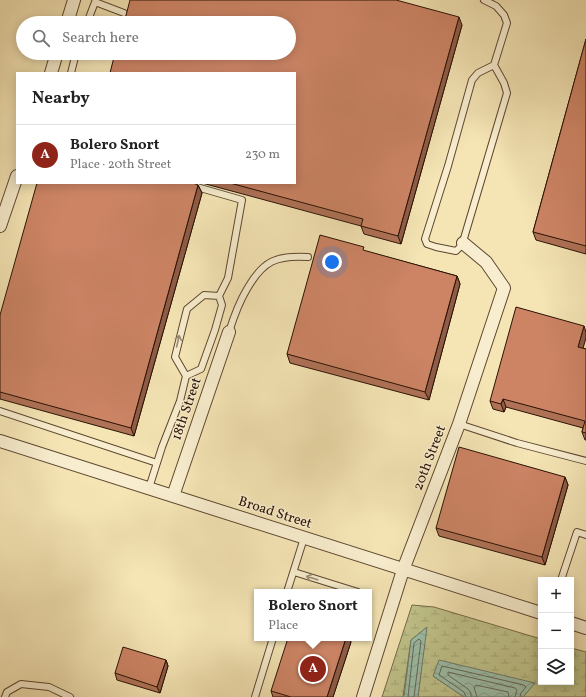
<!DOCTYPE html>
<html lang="en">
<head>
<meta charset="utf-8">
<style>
  body { margin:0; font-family:Vollkorn,serif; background:#f2f2f2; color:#222 }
  .controls { position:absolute; right:12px; bottom:12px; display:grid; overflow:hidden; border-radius:0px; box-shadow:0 2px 10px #0003 }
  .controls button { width:36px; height:36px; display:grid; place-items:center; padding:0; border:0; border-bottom:1px solid #e0e0e0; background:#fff; color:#222; font:20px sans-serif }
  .you { position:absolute; left:332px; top:262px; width:14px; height:14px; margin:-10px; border:3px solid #fff; border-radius:50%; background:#1a73e8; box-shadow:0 0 0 6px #1a73e833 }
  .badge { display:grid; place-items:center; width:26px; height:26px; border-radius:50%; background:#8f2418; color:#fff; font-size:13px; font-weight:700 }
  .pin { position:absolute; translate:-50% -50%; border:2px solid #fff; box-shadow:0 1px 4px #0006 }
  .popup { position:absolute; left:254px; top:589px; width:118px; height:52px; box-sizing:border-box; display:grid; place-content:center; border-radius:0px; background:#fff; filter:drop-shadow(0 1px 3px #0005); font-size:13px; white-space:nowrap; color:#767676 }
  .popup b { font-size:15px; color:#222 }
  .popup::after { content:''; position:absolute; left:50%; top:100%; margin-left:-8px; border:8px solid transparent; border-top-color:#fff }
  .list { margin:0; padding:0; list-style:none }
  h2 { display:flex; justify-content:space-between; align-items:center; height:52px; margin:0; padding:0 16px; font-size:17px }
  h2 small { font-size:13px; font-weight:400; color:#767676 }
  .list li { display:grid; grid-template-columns:26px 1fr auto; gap:12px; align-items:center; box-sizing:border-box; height:60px; padding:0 16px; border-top:1px solid #e0e0e0 }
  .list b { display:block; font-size:15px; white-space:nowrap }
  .list p { margin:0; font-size:13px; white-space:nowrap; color:#767676 }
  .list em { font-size:13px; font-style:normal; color:#767676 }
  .icon { flex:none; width:22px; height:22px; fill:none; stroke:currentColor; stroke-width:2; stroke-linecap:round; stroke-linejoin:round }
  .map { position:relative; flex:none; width:586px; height:697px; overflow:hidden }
  .search { position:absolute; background:#fff; box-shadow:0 2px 10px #0003; left:16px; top:16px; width:280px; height:44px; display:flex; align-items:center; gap:10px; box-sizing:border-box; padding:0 14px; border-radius:22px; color:#767676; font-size:15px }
  .panel { position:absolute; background:#fff; box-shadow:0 2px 10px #0003; left:16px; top:72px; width:280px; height:112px; border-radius:0px }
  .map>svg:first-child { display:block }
  .wetland { fill:url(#wetland-marsh); stroke:#756a48 }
  .water { fill:url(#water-waves); stroke:#6f7a68 }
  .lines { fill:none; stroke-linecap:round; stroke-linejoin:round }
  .shore { stroke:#646857; stroke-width:1 }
  .service-casing { stroke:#5d4730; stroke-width:8 }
  .minor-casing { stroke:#5d4730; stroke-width:14 }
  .service { stroke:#f8eecf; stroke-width:6 }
  .minor { stroke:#f8eecf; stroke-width:12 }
  .wall { fill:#af7257; stroke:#2a1204 }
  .shaded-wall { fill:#8f5c47; stroke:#2a1204 }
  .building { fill:#cc8465; stroke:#2a1204 }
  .oneway { stroke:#9b8b74 }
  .labels { text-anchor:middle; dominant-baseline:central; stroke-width:3; stroke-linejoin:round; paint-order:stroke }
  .street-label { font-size:14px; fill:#2a1204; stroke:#f8eecf }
</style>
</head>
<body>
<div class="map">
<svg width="586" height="697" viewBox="0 0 586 697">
  <defs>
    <pattern id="wetland-marsh" width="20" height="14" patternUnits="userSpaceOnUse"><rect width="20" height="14" fill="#c0c38b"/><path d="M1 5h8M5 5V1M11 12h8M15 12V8" fill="none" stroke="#a5a676"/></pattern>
    <pattern id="water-waves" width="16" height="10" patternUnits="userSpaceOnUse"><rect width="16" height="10" fill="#9dbfaa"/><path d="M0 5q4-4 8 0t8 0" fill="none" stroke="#87a391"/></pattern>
  </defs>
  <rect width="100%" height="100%" fill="#f5e5b5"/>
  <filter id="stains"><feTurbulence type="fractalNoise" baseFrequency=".005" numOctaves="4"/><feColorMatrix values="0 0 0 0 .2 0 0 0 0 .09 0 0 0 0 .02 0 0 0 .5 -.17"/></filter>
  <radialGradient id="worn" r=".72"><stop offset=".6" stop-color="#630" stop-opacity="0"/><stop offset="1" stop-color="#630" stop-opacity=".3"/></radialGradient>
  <path class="wetland" d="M 412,605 L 434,607 L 541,639 L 541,682 L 571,682 L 571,648 L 586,652 L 586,697 L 523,697 L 534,683 L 433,676 L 464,697 L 418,697 L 426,628 L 411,640 L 403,697 L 382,697 Z"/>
  <path class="water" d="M 427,627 L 418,697 L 404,697 L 411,640 Z
    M 439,660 L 535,683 L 523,697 L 464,697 L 433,676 Z"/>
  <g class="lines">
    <path class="shore" d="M 408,697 L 414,643 L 419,639 L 421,641 L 414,697
      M 466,697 L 464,692 L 439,675 L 442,666 L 524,685 L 526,687 L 521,693 L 520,697
      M 471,697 L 471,693 L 468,689 L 448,675 L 448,672 L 515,688 L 517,690 L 515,697
      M 477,697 L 474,687 L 476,685 L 508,692 L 509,697"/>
    <defs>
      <path id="service" d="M 484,0 L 496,6 L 504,15 L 507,23 L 494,65 L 478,73 L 472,80 L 448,166 L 425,239 L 427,244 L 436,247 L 456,251 L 462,245 L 507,93 L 504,83 L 494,65
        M 87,23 L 95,2 L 124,13
        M 71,73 L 76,53
        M 183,183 L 242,200 L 228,278 L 219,296 L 222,305 L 215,330 L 201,369 L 186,376
        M 229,332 C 234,316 238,304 247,289 C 263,261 276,255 308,257
        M 0,411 L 157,463
        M 459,424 L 517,443 L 586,461
        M 149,488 L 162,447 L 180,401 L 186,376 L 175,357 L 187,309 L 204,295 L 219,296
        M 294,572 L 358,592
        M 561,580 L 577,532 L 586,535
        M 287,592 L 304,538
        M 5,697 L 7,692 L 21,684 L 49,687 L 70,697
        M 255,697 L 273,638"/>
      <path id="minor" d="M 67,23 L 74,0
        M 51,73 L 57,53
        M 0,226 L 17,176
        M 0,441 L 541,613
        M 173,496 L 229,332
        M 571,623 L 586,628
        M 363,697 L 403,570 L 459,424 L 504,288 L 486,262 L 463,243"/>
    </defs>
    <use href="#service" class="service-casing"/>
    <use href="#minor" class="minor-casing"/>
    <use href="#service" class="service"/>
    <use href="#minor" class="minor"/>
  </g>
  <path class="wall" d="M 462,25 L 401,244 L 364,234 L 361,226 L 202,183 L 295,183 Z
    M 586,39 L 586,254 L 536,240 L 533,232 Z
    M 198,185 L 202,193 L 134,436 L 0,399 L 0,315 Z
    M 365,251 L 457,276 L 460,284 L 429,400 L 290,363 L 287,354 Z
    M 583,348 L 586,349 L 586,440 L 585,440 L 582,432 L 583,428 L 506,407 L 504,412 L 493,409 L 490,401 Z
    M 565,477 L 568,485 L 545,565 L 439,536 L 436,528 Z
    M 351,642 L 333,697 L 273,697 L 271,691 Z
    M 166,660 L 168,666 L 160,693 L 117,680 L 115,673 Z"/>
  <path class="shaded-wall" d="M 459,17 L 462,25 L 401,244 L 398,236 Z
    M 198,185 L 202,193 L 134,436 L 131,428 Z
    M 457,276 L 460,284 L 429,400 L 425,392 Z
    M 584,326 L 586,332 L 586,338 L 581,355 L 578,347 Z
    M 503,399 L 506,407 L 504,412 L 501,404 Z
    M 565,477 L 568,485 L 545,565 L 542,557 Z
    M 346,638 L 349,638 L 351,642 L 333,697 L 327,697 Z
    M 166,660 L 168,666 L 160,693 L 157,687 Z"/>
  <path class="building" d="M 130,0 L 396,0 L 459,17 L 398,236 L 361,226 L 363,219 L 230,183 L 295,183 L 295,73 L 110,73 L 115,53 L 289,53 L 289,23 L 124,23 Z
    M 586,39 L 586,246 L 533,232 Z
    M 37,183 L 193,183 L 198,185 L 131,428 L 0,392 L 0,315 Z
    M 320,235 L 364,247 L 363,250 L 457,276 L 425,392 L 287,354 Z
    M 516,307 L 584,326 L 578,347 L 586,349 L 586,433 L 582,432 L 585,421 L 503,399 L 501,404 L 490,401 Z
    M 459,447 L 565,477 L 542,557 L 436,528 Z
    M 288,638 L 346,638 L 327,697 L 291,697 L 271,691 Z
    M 123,647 L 166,660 L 157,687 L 115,673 Z"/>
  <defs><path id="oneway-shaft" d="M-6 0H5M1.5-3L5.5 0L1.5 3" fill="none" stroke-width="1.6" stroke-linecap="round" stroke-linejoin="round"/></defs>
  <g class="oneway">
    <use href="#oneway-shaft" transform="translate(178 341) rotate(-77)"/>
    <use href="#oneway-shaft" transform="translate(312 578) rotate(-162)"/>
  </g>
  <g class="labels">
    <g class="street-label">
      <text transform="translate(187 409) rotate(-71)">18th Street</text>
      <text transform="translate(430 458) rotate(-69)">20th Street</text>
      <text transform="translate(275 513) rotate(18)">Broad Street</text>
    </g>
  </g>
  <rect width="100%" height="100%" filter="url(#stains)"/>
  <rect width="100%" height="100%" fill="url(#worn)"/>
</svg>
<div class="controls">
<button>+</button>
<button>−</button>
<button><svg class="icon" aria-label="layers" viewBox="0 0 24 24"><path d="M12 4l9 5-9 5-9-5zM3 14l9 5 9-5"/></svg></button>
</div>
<div class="you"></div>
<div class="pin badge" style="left:313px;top:669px">A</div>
<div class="popup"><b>Bolero Snort</b>Place</div>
<div class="search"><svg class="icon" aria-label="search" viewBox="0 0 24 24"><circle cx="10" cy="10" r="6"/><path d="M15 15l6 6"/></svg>Search here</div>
<section class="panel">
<h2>Nearby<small></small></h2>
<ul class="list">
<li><span class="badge">A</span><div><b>Bolero Snort</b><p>Place · 20th Street</p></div><em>230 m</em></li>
</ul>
</section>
</div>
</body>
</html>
